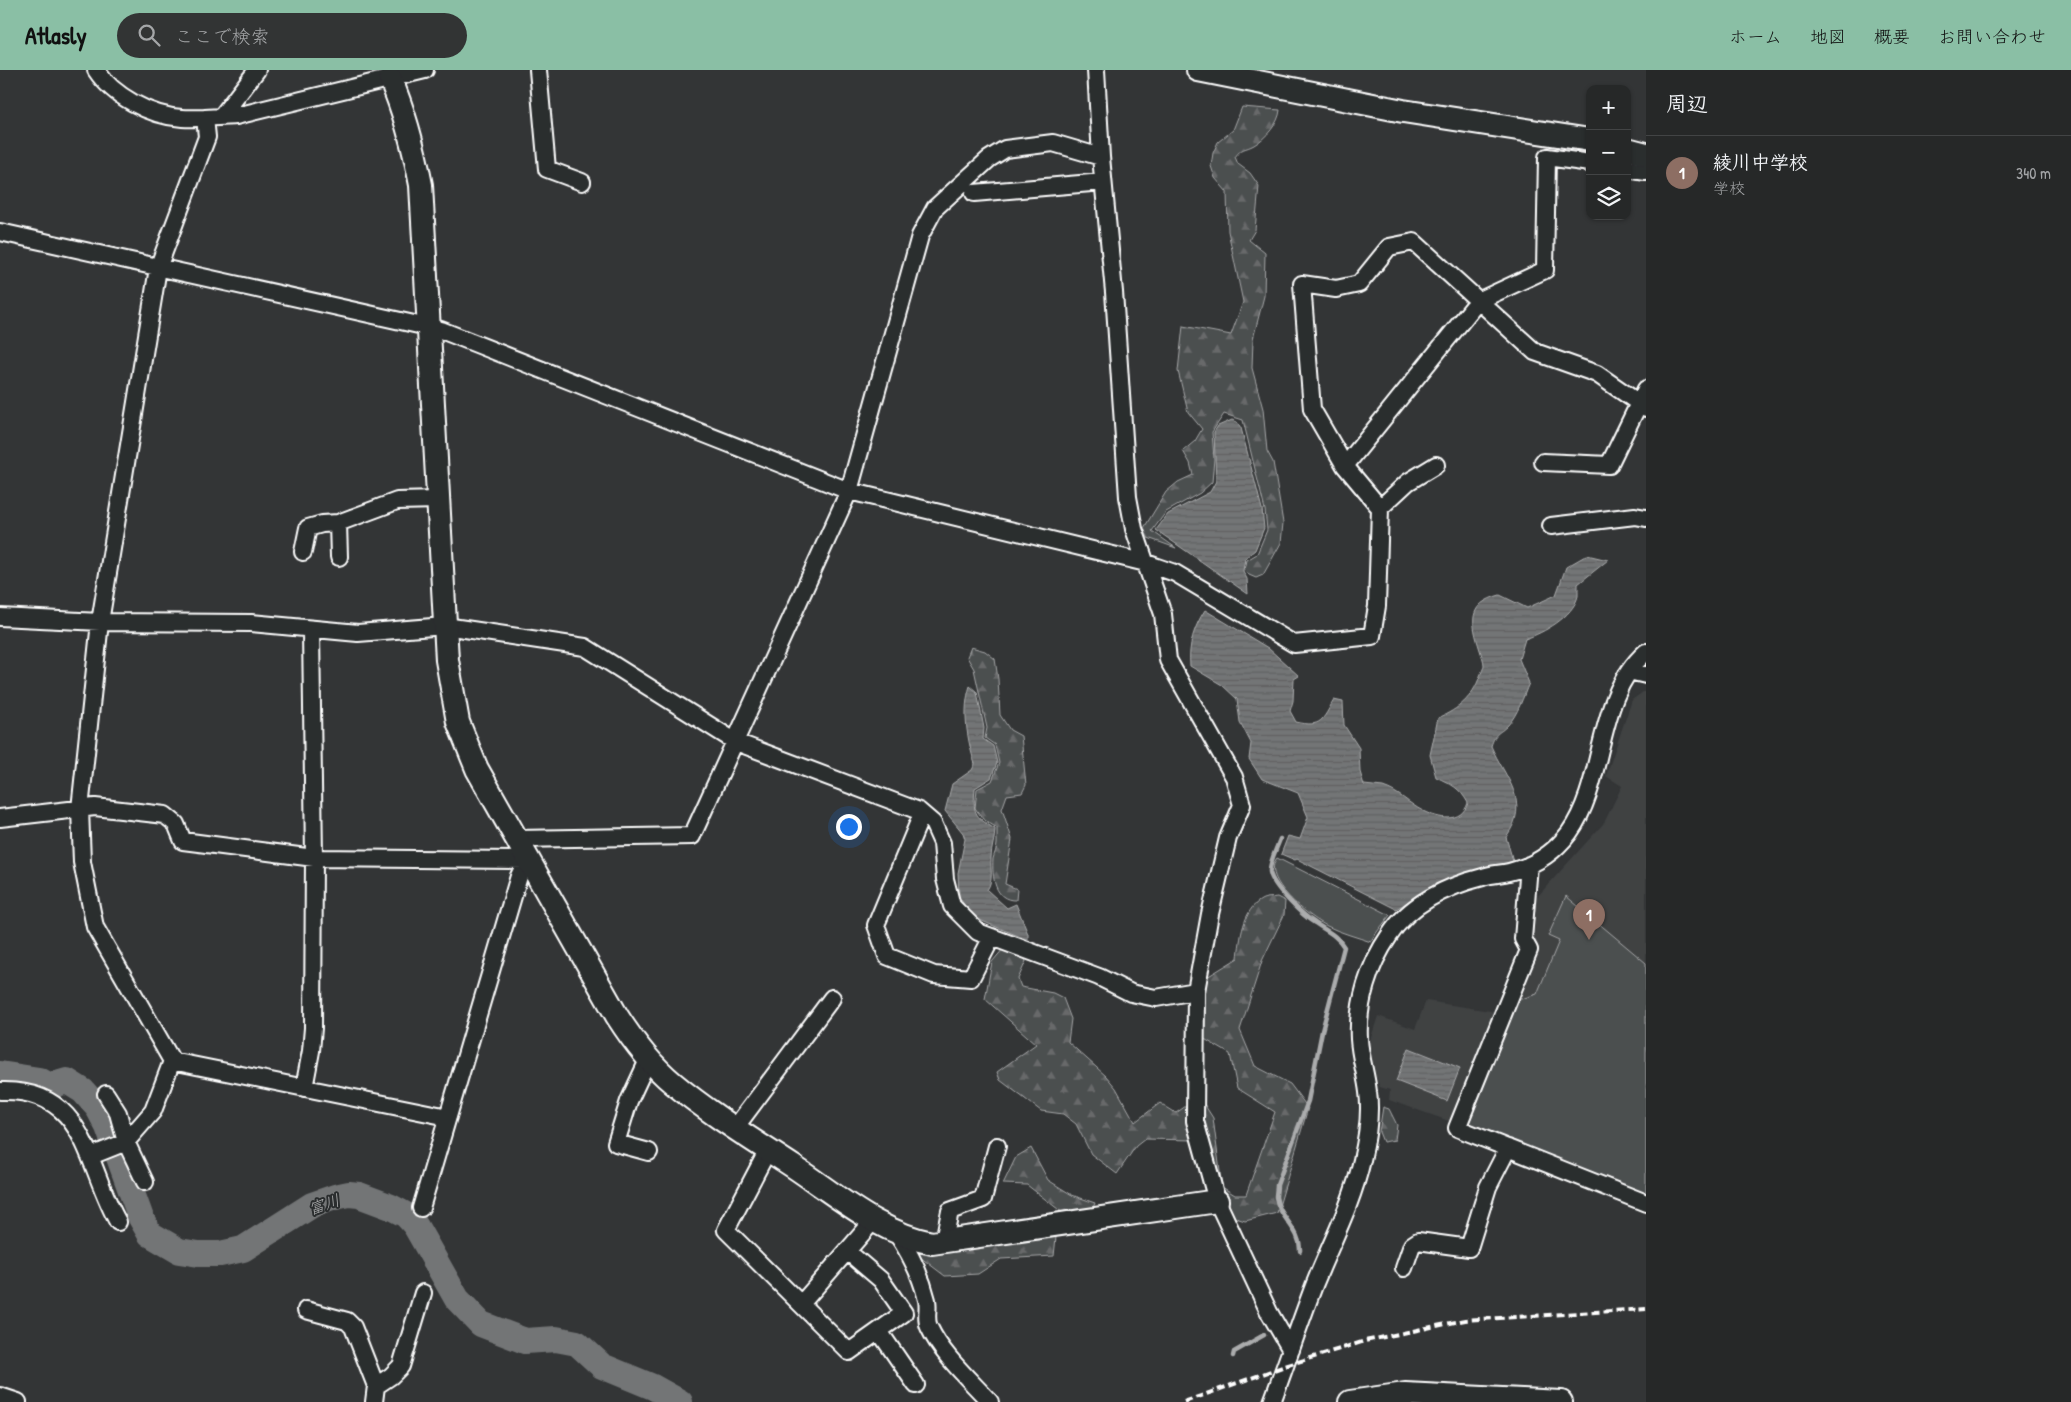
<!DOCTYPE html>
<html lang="ja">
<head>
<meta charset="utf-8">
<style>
  body { margin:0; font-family:"Patrick Hand","Klee One",sans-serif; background:#323434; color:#f1f3f6 }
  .controls { position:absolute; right:15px; top:15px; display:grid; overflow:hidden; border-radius:10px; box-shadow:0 1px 4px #0004 }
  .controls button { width:45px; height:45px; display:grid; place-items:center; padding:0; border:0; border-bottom:1px solid #424445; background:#262828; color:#f1f3f6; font:25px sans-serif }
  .you { position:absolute; left:848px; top:756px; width:18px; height:18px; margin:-12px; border:4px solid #fff; border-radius:50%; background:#1a73e8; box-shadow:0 0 0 8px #1a73e833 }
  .badge { display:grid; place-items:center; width:32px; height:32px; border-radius:50%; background:#8abfa5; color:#fff; font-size:16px; font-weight:700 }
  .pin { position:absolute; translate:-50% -41px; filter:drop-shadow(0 1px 2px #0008) }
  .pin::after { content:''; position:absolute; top:26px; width:18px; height:15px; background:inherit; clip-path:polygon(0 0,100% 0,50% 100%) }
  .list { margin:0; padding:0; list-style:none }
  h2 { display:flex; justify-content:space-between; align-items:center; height:65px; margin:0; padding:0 20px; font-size:21px }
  h2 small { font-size:16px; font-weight:400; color:#a4a6a8 }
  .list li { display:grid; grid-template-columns:32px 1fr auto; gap:15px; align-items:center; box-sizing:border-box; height:75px; padding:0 20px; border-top:1px solid #424445 }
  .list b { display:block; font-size:19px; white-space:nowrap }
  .list p { margin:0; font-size:16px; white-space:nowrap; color:#a4a6a8 }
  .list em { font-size:16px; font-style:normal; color:#a4a6a8 }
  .icon { flex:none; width:28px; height:28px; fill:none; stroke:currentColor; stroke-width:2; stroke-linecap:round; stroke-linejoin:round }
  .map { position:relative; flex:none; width:1646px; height:1332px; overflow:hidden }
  header { display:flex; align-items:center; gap:30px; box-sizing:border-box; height:70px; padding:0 25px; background:#8abfa5; color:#111 }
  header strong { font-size:24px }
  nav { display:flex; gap:28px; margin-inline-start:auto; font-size:18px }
  .search { width:350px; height:45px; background:#323434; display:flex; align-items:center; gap:12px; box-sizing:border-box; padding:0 18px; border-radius:28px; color:#a4a6a8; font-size:19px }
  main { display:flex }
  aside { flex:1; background:#262828 }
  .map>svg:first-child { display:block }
  .built { fill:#404243 }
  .grass { fill:#4c4f50; stroke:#a6a7a8 }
  .forest { fill:url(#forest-firs); stroke:#a6a7a8 }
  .water { fill:url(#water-rules); stroke:#abacad }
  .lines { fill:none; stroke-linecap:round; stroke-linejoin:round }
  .stream { stroke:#abacad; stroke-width:4.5 }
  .river { stroke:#737576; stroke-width:26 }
  .street-casing { stroke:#fff; stroke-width:20 }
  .secondary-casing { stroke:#fff; stroke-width:26 }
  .street { stroke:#2a2d2e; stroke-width:16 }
  .secondary { stroke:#2a2d2e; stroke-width:22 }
  .rail { stroke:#fff; stroke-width:4; stroke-dasharray:8 4; stroke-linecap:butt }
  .labels { text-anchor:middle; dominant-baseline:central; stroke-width:4; stroke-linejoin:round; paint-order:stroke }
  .water-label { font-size:16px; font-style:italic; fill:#b2b3b4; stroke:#2a2d2e }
</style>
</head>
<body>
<header>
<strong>Atlasly</strong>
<div class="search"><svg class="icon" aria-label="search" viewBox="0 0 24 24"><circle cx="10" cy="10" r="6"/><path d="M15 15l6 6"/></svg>ここで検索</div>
<nav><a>ホーム</a><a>地図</a><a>概要</a><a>お問い合わせ</a></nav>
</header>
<main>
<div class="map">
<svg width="1646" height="1332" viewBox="0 0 1646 1332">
  <defs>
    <pattern id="forest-firs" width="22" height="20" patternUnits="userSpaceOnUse" patternTransform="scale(1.25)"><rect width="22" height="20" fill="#4c4f50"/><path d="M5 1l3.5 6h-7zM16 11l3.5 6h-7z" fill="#67696a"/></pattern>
    <pattern id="water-rules" width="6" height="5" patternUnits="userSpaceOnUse" patternTransform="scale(1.25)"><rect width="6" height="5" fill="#737576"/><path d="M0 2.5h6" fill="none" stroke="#606061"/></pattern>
  </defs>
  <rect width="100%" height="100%" fill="#333536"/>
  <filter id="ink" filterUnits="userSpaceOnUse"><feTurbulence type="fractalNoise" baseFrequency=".02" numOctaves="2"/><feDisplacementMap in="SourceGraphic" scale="10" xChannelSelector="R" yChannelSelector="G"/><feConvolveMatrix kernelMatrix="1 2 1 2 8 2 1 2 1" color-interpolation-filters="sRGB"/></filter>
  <g filter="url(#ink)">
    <path class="built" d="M 1643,622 L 1646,622 L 1646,1129 L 1449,1051 L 1389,1030 L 1390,1020 L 1380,1017 L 1375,1005 L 1371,991 L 1370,971 L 1378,946 L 1415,959 L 1426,931 L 1509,944 L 1528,864 L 1528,837 L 1604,753 L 1622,716 L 1606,706 L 1632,630 Z"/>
    <path class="grass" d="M 1277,788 L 1390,845 L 1377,862 L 1371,872 C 1357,867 1341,863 1327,856 C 1309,847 1260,809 1277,788 Z
      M 1566,826 L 1646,893 L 1646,1125 L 1469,1053 L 1518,930 L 1537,924 L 1559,871 L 1548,866 Z"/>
    <path class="forest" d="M 1242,37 L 1280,40 C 1279,53 1266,68 1254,75 C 1245,80 1242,77 1235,87 L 1238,94 L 1250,103 L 1259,116 L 1255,160 L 1249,170 L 1265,183 L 1264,226 L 1253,269 L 1252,298 L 1263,339 L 1267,381 L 1273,392 L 1283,453 L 1281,473 L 1263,505 L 1256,508 L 1249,505 L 1245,500 L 1247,490 L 1257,484 L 1267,460 L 1265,440 L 1243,350 L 1224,344 L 1212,362 L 1214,389 L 1212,412 L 1200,423 L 1166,442 L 1152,461 L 1176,478 L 1148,468 L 1144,458 L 1166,422 L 1178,412 L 1193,405 L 1190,393 L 1183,381 L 1195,371 L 1202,359 L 1188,342 L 1178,301 L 1183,256 L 1231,265 L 1243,232 L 1228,161 L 1227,122 L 1215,108 L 1211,96 L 1213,83 L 1218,72 L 1233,60 Z
      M 971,577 L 985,581 L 995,589 L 998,609 L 1000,645 L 1010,660 L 1021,666 L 1026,715 L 1022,723 L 1007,725 L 1002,739 L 1012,769 L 1005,814 L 1017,819 L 1016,830 C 994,831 992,806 993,789 C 994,784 997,779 997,774 C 997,769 997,763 997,758 L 983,749 L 975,738 L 977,719 L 992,711 L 999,693 L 995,675 L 985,668 L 987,658 L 974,599 L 967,587 Z
      M 1277,827 L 1285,831 L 1284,845 L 1262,891 L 1240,960 L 1255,996 L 1290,1014 L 1308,1038 L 1277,1143 L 1245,1151 L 1230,1146 L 1219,1120 L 1203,1058 L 1204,1034 L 1213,1048 L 1222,1117 L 1235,1125 L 1246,1125 L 1275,1042 L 1237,1018 L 1230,984 L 1201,967 L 1207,907 L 1238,888 C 1240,869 1243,840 1261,830 C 1266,827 1272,828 1277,827 Z
      M 1004,878 L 1020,883 L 1026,891 L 1018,909 L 1021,917 L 1053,923 L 1063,928 L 1071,949 L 1068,972 L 1106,1006 L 1116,1018 L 1135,1052 L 1160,1033 L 1176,1043 L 1186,1036 L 1186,1050 L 1193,1070 L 1145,1069 L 1136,1076 L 1117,1104 L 1091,1084 L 1076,1054 L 1063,1044 L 1041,1041 L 1000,1010 L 997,1002 L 1036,974 L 985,929 L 992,892 Z
      M 1383,1037 L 1389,1039 L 1397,1055 L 1395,1070 L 1383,1072 L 1379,1062 Z
      M 1031,1078 L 1048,1110 L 1072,1125 L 1095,1133 L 1092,1140 L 1063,1143 L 1027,1115 L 1003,1114 L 1016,1087 Z
      M 1056,1167 L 1054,1186 L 1001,1189 L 978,1204 L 945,1206 L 916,1184 Z"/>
    <path class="water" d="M 1232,350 L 1237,352 L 1241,358 L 1262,439 L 1264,458 L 1255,480 L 1245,488 L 1243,501 L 1247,509 L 1248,524 L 1156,460 L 1168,444 L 1210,422 L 1216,411 L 1214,362 L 1218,356 Z
      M 1587,485 L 1608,490 L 1578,514 C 1578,518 1578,523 1578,526 C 1573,547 1543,563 1525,569 L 1519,589 L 1529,613 C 1523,627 1518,644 1508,655 C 1498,665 1496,661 1491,676 C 1505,708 1532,732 1506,767 L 1513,791 L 1436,815 L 1396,839 L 1297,789 L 1295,790 L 1281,784 L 1288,766 L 1300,769 L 1308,747 L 1298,723 L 1262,709 L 1249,689 L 1251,673 L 1240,652 L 1237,629 L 1222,615 L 1190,596 C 1188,575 1194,557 1205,540 L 1268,578 L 1299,606 L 1294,609 L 1293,631 L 1290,641 L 1296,652 C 1322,658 1322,650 1334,630 L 1343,632 L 1344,655 L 1359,678 L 1360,702 L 1364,715 C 1370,716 1377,716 1383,717 C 1399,722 1409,734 1423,741 C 1439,749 1461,754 1468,733 C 1460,718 1451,714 1436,707 L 1430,685 L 1438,648 C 1459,639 1472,628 1480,606 C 1481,603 1484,598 1484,595 C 1484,590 1481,584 1480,580 C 1471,552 1467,534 1500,525 L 1527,538 L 1556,525 L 1566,497 Z
      M 970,616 L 977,622 L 984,658 L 983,669 L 993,676 L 997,693 L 991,708 L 975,718 C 973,742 973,746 995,759 C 995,770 991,778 991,788 C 990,801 994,809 987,820 L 1007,838 L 1016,834 L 1028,864 L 1028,870 L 982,851 L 968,842 L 959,826 L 958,803 L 965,769 L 963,763 L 945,741 L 952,714 L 972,700 L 975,694 C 967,670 962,640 970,616 Z
      M 1409,978 L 1460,998 L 1447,1031 L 1396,1011 Z"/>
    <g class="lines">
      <path class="stream" d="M 1280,769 C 1277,778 1269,792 1270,802 C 1272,816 1303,846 1315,853 C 1325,860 1338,866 1344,877 L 1322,961 L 1308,1031 L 1277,1115 C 1277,1119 1276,1124 1276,1127 C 1279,1148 1301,1159 1300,1181
        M 1233,1286 L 1234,1282 L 1264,1265"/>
      <path class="river" d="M 0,1004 L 39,1010 L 50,1016 L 67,1011 L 83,1021 L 98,1038 L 108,1057 L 141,1148 L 150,1164 L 179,1181 L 199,1184 L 220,1184 L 243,1179 L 312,1135 L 335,1127 L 349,1124 L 359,1125 L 391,1137 L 406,1145 L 415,1155 L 457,1229 L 481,1254 L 525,1271 L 556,1269 L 577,1273 L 602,1296 L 653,1317 L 680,1332"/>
      <defs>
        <path id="street" d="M 96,0 C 113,26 150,46 182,48 C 200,49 218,47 236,46 L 425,0
          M 538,0 L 547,99 L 582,112
          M 1096,0 L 1101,87 L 1114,222 L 1128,427 L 1134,459 L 1163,544 L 1168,590 L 1234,707 L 1242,735 L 1228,768 L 1210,844 L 1196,921 L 1195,1051 L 1217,1131 L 1269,1242 L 1291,1280
          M 221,47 L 257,0
          M 205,48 L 207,67 L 158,198 L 100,552 L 80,739 L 82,792 L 95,857 L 172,991 L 448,1047
          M 1627,99 L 1646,102
          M 974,123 L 1103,112
          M 0,162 L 441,260 L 849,421 L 1146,493 L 1175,503 L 1294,574 L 1372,566 L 1377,536 L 1380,438 L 1345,396 L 1312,339 L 1302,214 L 1336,219 L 1359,214 L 1389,177 L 1414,172 L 1535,282 L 1597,304 L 1646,338
          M 1543,392 L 1609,395 L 1646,319
          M 1345,396 L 1478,231 L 1545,200 L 1547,87 L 1590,93
          M 1380,438 L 1408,412 L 1436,395
          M 338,453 L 339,487
          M 1551,456 L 1635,446 L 1646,448
          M 303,482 L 308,458 L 322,454 L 338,453 L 397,431 L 438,430
          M 0,547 L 100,552 L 251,553 L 358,563 L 445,556 L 585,577 L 736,672 L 919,741 L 933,753 L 942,773 L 945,809 L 952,836 L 978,862 L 1099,907 L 1131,923 L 1156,928 L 1196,921
          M 1629,601 L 1646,605
          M 922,744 L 876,855 L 887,886 L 934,905 L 971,908 L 992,867
          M 0,748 L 95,737 L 165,745 L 176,754 L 183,771 L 314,788 L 527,790 L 519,806 L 421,1138
          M 516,769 L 692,766 L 849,421 L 920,166 L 935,138 L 989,89 L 1005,79 L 1053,73 L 1101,87
          M 1529,795 L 1523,869 L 1529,880 L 1457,1058 L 1646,1133
          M 648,990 L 629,1031 L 616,1073 L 649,1082
          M 304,1018 L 311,981 L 313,958 L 314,788 L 311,560
          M 0,1021 C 87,1018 85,1094 118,1152
          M 106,1024 L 118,1043 L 126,1072 L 145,1112
          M 735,1058 L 832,928
          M 768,1080 L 726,1160 L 849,1282 L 904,1243 L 881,1210 L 847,1181
          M 91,1086 L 126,1072 L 153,1041 L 172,991
          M 897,1164 C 911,1185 921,1205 927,1230 C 929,1239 925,1249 929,1257 C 942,1285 969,1309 990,1332
          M 944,1171 L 950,1141 L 983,1129 L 997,1076
          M 1404,1198 L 1412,1175 L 1418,1171 L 1469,1178 L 1488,1117 L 1508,1078
          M 801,1234 L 874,1150
          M 306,1240 L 347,1251 L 353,1257 L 376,1316 L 374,1332
          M 879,1261 L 916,1315
          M 376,1316 L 391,1306 L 401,1296 L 423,1223
          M 0,1326 L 18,1332
          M 1272,1332 C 1287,1292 1300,1252 1315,1213 C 1332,1171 1352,1134 1362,1090 C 1367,1069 1371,1044 1368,1022 C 1366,1004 1360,987 1359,969 C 1357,933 1369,895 1389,866 C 1409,834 1447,816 1483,807 C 1491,804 1500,804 1509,802 C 1534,796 1554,783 1569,763 C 1607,710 1594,628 1646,582"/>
        <path id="secondary" d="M 1198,0 L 1403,41 L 1590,70
          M 390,8 C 405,43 414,78 421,115 L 447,590 L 458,652 L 477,699 L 617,946 C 633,971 650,994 673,1013 C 710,1044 753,1070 794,1097 C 836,1125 881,1164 932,1173 L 1217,1131
          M 1627,79 L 1646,84
          M 1350,1332 L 1405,1324 L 1561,1332"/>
      </defs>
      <use href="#street" class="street-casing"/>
      <use href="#secondary" class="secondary-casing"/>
      <use href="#street" class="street"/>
      <use href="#secondary" class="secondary"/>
      <path class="rail" d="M 1184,1332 L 1285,1296 L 1365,1271 L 1465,1250 L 1646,1239"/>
    </g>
  </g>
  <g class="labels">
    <g class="water-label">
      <text transform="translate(324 1134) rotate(-19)">富川</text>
    </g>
  </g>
</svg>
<div class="controls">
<button>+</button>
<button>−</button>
<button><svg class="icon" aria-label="layers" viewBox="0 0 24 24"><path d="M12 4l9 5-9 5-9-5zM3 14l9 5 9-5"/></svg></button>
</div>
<div class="you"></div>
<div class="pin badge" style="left:1589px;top:870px;background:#8d6e63">1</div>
</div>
<aside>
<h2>周辺<small></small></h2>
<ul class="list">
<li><span class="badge" style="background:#8d6e63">1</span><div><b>綾川中学校</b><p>学校</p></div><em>340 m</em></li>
</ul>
</aside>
</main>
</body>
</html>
